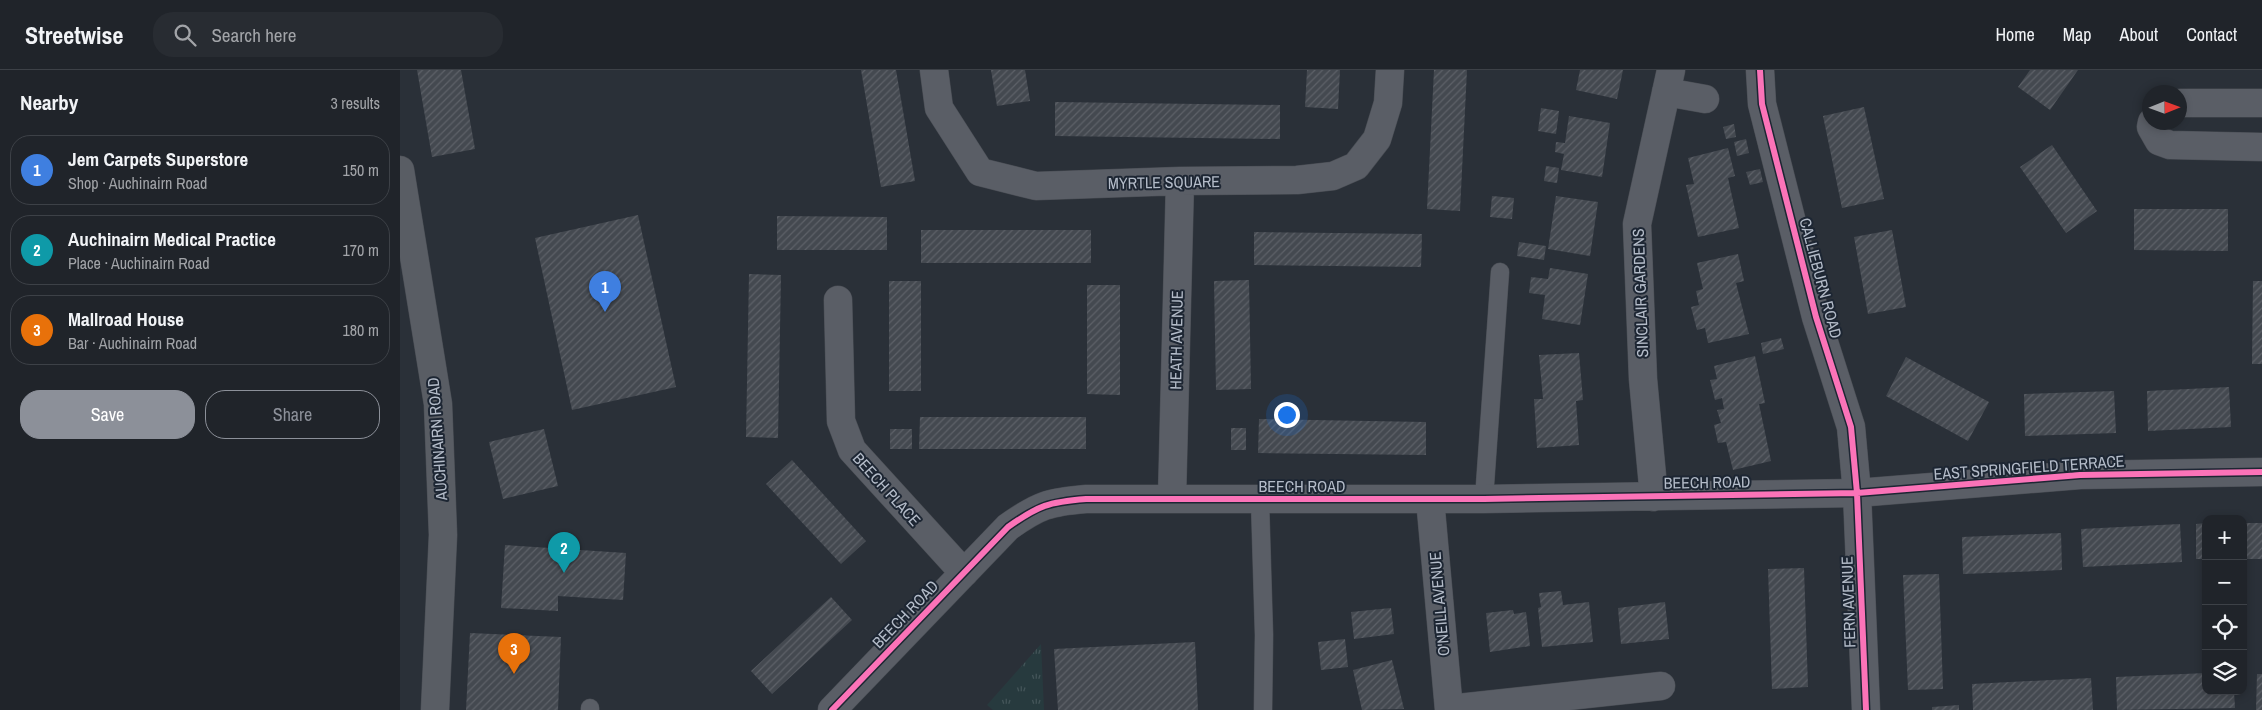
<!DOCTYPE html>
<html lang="en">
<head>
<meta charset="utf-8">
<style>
  body { margin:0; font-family:"Archivo Narrow",sans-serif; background:#282c32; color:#f1f3f6 }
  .controls { position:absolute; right:15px; bottom:15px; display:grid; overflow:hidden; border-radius:10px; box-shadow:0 2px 8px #0003 }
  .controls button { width:45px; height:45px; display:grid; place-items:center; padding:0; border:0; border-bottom:1px solid #3d4147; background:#20242a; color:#f1f3f6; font:25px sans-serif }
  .compass { position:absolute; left:1742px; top:15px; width:45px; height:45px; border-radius:50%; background:#20242a; box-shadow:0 2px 8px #0003; rotate:89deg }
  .you { position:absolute; left:886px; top:344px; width:18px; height:18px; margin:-12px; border:4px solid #fff; border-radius:50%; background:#1a73e8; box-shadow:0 0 0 8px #1a73e833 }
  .badge { display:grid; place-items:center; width:32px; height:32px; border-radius:50%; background:#8c9099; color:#fff; font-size:16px; font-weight:700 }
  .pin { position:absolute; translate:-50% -41px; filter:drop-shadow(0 1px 2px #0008) }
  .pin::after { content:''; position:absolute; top:26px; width:18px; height:15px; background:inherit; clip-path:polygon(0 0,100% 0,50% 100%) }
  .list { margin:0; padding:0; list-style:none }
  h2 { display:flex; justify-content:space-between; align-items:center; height:65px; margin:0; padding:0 20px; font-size:21px }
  h2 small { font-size:16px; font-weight:400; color:#a2a4a8 }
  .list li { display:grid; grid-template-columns:32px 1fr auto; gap:15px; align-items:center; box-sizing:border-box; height:70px; margin:0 10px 10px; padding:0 10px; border:1px solid #3d4147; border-radius:20px }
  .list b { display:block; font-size:19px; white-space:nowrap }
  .list p { margin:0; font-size:16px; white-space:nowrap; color:#a2a4a8 }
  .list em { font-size:16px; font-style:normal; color:#a2a4a8 }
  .actions { display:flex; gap:10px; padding:15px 20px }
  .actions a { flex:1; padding:11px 0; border:1px solid #8c9099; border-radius:20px; text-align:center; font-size:18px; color:#8c9099 }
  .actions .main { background:#8c9099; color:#fff }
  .icon { flex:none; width:28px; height:28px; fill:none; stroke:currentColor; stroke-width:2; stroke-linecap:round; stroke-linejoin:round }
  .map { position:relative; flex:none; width:1862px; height:640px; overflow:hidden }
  header { display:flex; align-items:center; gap:30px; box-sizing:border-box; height:70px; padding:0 25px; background:#20242a; border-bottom:1px solid #3d4147 }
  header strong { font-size:24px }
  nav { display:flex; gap:28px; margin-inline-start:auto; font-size:18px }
  .search { width:350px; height:45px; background:#282c32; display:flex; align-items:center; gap:12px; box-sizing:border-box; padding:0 18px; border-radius:20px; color:#a2a4a8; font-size:19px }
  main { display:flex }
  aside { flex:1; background:#20242a }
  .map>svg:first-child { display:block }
  .park { fill:url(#park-tufts) }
  .building { fill:url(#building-hatch) }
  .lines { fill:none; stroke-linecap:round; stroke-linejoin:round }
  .lane-casing { stroke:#484c53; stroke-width:19 }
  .street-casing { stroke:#484c53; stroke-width:29 }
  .secondary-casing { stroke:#484c53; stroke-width:29 }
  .lane { stroke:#5a5e66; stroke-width:18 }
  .street { stroke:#5a5e66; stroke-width:28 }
  .secondary { stroke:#595d64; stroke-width:28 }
  .cycleway-casing { stroke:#1d2633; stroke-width:9 }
  .cycleway { stroke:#fb73b8; stroke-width:6 }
  .labels { text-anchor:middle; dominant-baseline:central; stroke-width:4; stroke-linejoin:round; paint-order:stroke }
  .street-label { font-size:16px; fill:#b4bcc9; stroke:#1d2633 }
</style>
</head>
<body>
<header>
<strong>Streetwise</strong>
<div class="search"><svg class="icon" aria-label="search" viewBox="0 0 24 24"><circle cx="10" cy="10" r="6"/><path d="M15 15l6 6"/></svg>Search here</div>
<nav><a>Home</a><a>Map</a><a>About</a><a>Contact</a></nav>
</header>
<main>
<aside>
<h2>Nearby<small>3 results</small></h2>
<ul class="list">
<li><span class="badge" style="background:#3f7fe0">1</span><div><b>Jem Carpets Superstore</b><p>Shop · Auchinairn Road</p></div><em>150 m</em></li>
<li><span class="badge" style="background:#0f9aa8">2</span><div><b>Auchinairn Medical Practice</b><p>Place · Auchinairn Road</p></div><em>170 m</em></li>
<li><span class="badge" style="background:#e8710a">3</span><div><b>Mallroad House</b><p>Bar · Auchinairn Road</p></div><em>180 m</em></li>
</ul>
<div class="actions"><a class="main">Save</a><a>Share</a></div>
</aside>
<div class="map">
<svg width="1862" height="640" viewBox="0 0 1862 640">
  <defs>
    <pattern id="park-tufts" width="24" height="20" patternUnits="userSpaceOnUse" patternTransform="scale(1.25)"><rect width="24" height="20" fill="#273a3e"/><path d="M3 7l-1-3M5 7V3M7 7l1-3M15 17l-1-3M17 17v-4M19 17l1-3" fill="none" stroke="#445559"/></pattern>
    <pattern id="building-hatch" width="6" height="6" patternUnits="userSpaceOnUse" patternTransform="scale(1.25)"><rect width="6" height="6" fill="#444950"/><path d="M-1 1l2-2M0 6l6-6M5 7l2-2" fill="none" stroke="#5d6168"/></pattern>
  </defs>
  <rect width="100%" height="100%" fill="#2a3038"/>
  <path class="park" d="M 641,574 L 644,640 L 593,640 L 587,635 Z"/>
  <path class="building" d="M 17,0 L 61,0 L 75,79 L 32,87 Z
    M 461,0 L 496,0 L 515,111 L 481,117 Z
    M 591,0 L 625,0 L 630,31 L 597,36 Z
    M 907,0 L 940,0 L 938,39 L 905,37 Z
    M 1034,0 L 1067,0 L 1060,141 L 1027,139 Z
    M 1180,0 L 1223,0 L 1217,29 L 1176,20 Z
    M 1630,0 L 1678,0 L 1650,40 L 1618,17 Z
    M 655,32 L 880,35 L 880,69 L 655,66 Z
    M 1464,37 L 1484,129 L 1442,138 L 1423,46 Z
    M 1141,38 L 1159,41 L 1156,64 L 1138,61 Z
    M 1169,46 L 1210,53 L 1202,107 L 1161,100 L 1164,84 L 1155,82 L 1156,72 L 1165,73 Z
    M 1334,54 L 1336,67 L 1326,69 L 1323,57 Z
    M 1346,69 L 1349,83 L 1337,86 L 1334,72 Z
    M 1652,75 L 1697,141 L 1666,163 L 1620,97 Z
    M 1328,78 L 1335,106 L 1328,108 L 1339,158 L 1298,167 L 1286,115 L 1294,114 L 1288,88 Z
    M 1146,96 L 1159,98 L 1157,113 L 1144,111 Z
    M 1360,99 L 1363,112 L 1350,115 L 1346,102 Z
    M 1092,126 L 1114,128 L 1112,149 L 1090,147 Z
    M 1156,126 L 1198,132 L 1190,186 L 1148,179 Z
    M 1734,139 L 1828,139 L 1828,181 L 1734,180 Z
    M 238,145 L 276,317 L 172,340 L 135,168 Z
    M 377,146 L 487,147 L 487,180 L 377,180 Z
    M 521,160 L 691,160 L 691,193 L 521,193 Z
    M 1492,160 L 1506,237 L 1468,244 L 1454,167 Z
    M 854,162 L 1022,164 L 1021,197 L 854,195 Z
    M 1119,172 L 1146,176 L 1144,190 L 1117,186 Z
    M 1338,184 L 1344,211 L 1336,213 L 1349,264 L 1308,273 L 1305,258 L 1297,260 L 1291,237 L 1299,235 L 1296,221 L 1303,219 L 1297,193 Z
    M 1150,198 L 1188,204 L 1180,255 L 1142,249 L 1145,225 L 1129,223 L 1131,207 L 1148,209 Z
    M 349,204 L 381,205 L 378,368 L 346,367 Z
    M 849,210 L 851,319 L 816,320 L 814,211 Z
    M 489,211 L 521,211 L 521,321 L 489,321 Z
    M 1853,211 L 1862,211 L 1862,294 L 1852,294 Z
    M 687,215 L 720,215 L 720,325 L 687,324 Z
    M 1381,268 L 1384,279 L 1363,284 L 1361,273 Z
    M 1179,283 L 1183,330 L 1176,331 L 1179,375 L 1137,378 L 1134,329 L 1143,329 L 1139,285 Z
    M 1355,286 L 1365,333 L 1359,334 L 1371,391 L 1333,400 L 1326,372 L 1318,373 L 1314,355 L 1321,353 L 1317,340 L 1324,339 L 1322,328 L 1315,330 L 1310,310 L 1317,309 L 1314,296 Z
    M 1506,287 L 1589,332 L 1568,371 L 1486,326 Z
    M 1829,317 L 1831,357 L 1748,361 L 1747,321 Z
    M 1714,321 L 1716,363 L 1625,366 L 1624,324 Z
    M 520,347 L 686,347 L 686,379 L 519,379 Z
    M 859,349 L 1026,352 L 1026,385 L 858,383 Z
    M 831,358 L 846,358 L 846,380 L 831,380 Z
    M 144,359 L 158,416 L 103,429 L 89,372 Z
    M 490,359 L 512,359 L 512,379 L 490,379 Z
    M 392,390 L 466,471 L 441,494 L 366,414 Z
    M 1806,453 L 1806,489 L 1796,489 L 1796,454 Z
    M 1843,453 L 1862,453 L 1862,489 L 1843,489 Z
    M 1780,454 L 1782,492 L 1683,497 L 1681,459 Z
    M 1661,463 L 1662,500 L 1563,504 L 1562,467 Z
    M 105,475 L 226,483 L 223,530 L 158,526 L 158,541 L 101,538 Z
    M 1404,498 L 1408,617 L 1372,619 L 1368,499 Z
    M 1539,504 L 1543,619 L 1508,620 L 1503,505 Z
    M 1161,521 L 1163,535 L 1189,532 L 1193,572 L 1142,577 L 1138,538 L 1141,537 L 1139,523 Z
    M 431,527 L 452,550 L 372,624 L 351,601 Z
    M 1265,532 L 1269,569 L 1221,574 L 1218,538 Z
    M 991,538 L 994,564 L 954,569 L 951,542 Z
    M 1113,540 L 1114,544 L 1126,542 L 1130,576 L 1090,582 L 1086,543 Z
    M 70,563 L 161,567 L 158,640 L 66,640 Z
    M 945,569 L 948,597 L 921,600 L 918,572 Z
    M 795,572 L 798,640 L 658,640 L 654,579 Z
    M 992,590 L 1004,639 L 962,640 L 953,600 Z
    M 1806,603 L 1806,621 L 1834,621 L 1835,638 L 1717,640 L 1716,607 Z
    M 1857,604 L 1862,604 L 1862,640 L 1856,640 Z
    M 1691,608 L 1693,640 L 1573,640 L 1572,614 Z
    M 1559,635 L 1559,640 L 1532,640 L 1532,637 Z"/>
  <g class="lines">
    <defs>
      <path id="lane" d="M 1084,429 L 1100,202
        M 860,431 L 864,565 L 863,640
        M 190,640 L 190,638"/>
      <path id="street" d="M 534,0 L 539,38 L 580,102 L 636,116 L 780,111 L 897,110 L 933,106 L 956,96 L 977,69 L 988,33 L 990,0
        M 1360,0 L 1362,34 L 1416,247 L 1451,357 L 1457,423 L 1466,640
        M 1266,22 L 1305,29
        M 1780,33 L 1862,33
        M 1752,52 L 1751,57 L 1759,71 L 1770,75 L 1862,77
        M 438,230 L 441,351 L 452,380 L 564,503
        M 1254,427 L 1243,309 L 1237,154 L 1271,0
        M 772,428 L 780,111
        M 1030,429 L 1049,640
        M 1049,639 L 1261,616
        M 432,640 L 608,457 C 639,435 649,432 686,429 L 1084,429 L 1457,423 L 1680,405 L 1862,402"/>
      <path id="secondary" d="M 0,100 L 38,334 L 43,465 L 35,640"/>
    </defs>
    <use href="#lane" class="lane-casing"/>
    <use href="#street" class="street-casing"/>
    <use href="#secondary" class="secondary-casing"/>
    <use href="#lane" class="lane"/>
    <use href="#street" class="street"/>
    <use href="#secondary" class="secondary"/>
    <defs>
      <path id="cycleway" d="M 1360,0 L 1362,34 L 1416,247 L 1451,357 L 1457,423 L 1466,640
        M 432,640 L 608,457 C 639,435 649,432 686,429 L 1084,429 L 1457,423 L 1680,405 L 1862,402"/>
    </defs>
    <use href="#cycleway" class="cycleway-casing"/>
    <use href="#cycleway" class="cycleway"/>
  </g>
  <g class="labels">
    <g class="street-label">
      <text transform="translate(764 112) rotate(-1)">MYRTLE SQUARE</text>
      <text transform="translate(1421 208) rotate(75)">CALLIEBURN ROAD</text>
      <text transform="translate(1240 223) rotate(-92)">SINCLAIR GARDENS</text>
      <text transform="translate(776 270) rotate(-89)">HEATH AVENUE</text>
      <text transform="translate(37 369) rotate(-94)">AUCHINAIRN ROAD</text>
      <text transform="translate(1629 397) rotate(-4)">EAST SPRINGFIELD TERRACE</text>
      <text transform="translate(1307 412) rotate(-1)">BEECH ROAD</text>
      <text x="902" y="416">BEECH ROAD</text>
      <text transform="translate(487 419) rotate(48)">BEECH PLACE</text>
      <text transform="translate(1448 532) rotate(-92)">FERN AVENUE</text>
      <text transform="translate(1039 534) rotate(-95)">O'NEILL AVENUE</text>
      <text transform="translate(505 544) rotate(-46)">BEECH ROAD</text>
    </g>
  </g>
</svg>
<div class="controls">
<button>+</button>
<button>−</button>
<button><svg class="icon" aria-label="locate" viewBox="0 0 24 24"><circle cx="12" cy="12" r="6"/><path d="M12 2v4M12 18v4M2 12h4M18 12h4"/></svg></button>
<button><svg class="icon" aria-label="layers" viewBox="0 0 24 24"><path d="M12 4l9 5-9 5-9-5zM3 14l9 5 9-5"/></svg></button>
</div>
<svg class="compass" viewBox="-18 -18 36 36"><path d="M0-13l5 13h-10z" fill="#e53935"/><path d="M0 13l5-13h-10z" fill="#a2a4a8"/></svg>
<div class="you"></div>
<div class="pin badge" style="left:205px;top:242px;background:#3f7fe0">1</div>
<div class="pin badge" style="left:164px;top:503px;background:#0f9aa8">2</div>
<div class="pin badge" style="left:114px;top:604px;background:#e8710a">3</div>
</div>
</main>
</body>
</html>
